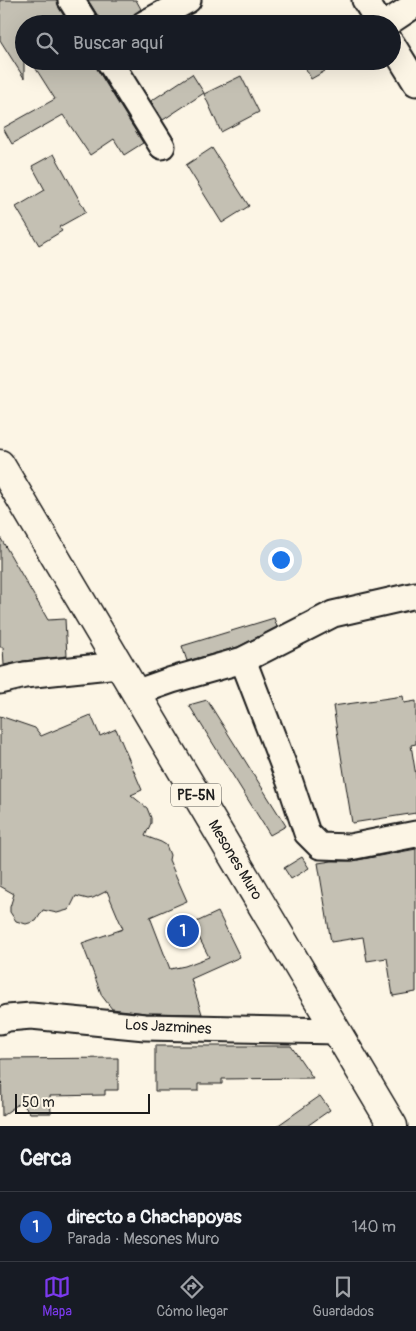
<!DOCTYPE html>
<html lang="es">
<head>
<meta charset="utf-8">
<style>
  body { margin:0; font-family:Pangolin,sans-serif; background:#20242c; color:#f1f3f6 }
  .scale { position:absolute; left:15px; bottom:12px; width:135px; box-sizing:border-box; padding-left:5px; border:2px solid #1c1c1c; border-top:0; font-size:14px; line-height:18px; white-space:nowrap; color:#1c1c1c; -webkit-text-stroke:4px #fcf5e5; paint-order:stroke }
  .you { position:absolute; left:280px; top:559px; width:18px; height:18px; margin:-12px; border:4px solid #fff; border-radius:50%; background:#1a73e8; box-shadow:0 0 0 8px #1a73e833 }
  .badge { display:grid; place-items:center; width:32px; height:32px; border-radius:50%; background:#7c3aed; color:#fff; font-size:16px; font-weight:700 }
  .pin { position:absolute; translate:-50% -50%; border:2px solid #fff; box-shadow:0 1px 5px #0006 }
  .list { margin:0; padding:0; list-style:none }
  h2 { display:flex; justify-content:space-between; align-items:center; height:65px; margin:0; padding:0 20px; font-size:21px }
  h2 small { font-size:16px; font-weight:400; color:#9ea1a6 }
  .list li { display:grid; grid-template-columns:32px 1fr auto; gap:15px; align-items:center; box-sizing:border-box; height:70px; padding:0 20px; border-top:1px solid #363941 }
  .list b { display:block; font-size:19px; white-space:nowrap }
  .list p { margin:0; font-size:16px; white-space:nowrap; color:#9ea1a6 }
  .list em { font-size:16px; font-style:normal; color:#9ea1a6 }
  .icon { flex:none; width:28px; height:28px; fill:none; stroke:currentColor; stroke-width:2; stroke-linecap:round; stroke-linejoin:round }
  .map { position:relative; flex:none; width:416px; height:1126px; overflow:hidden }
  .search { position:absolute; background:#171b24; box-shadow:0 5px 20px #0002; left:15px; right:15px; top:15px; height:55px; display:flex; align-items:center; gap:12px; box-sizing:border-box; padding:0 18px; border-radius:28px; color:#9ea1a6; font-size:19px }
  .sheet { height:135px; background:#171b24 }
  nav { display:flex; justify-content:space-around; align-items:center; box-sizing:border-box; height:70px; border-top:1px solid #363941; background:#171b24; font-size:14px; color:#9ea1a6 }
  nav a { display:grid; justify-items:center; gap:2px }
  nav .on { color:#7c3aed }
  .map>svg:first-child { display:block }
  .building { fill:#c4c0b3; stroke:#1c1c1c }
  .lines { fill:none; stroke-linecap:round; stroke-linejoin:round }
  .minor-casing { stroke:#1c1c1c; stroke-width:29 }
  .highway-casing { stroke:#1c1c1c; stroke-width:31 }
  .minor { stroke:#fcf5e5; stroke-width:25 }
  .highway { stroke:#fcf5e5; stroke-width:28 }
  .labels { text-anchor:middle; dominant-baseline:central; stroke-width:4.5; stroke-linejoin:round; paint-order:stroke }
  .shield { fill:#fcf5e5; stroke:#5f5d58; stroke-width:1 }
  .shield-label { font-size:14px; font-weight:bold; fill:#1c1c1c }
  .street-label { font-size:15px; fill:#1c1c1c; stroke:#fcf5e5 }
</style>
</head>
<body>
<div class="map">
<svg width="416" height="1126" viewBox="0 0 416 1126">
  <rect width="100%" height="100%" fill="#fcf5e5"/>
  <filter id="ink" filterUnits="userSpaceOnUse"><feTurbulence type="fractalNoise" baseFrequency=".02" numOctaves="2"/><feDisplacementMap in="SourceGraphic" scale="10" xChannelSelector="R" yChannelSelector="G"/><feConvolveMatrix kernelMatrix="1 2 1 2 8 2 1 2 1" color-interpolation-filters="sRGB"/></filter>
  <g filter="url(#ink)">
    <path class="building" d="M 0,0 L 57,0 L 59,8 L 69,24 L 24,24 L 24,78 L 0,40 Z
      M 88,0 L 136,0 L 141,9 L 132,16 L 130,24 L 100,24 L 98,16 Z
      M 31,61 L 95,61 L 97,69 L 143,143 L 124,155 L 114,139 L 90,155 L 63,115 L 12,144 L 3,128 L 55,99 Z
      M 302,61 L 320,61 L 325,71 L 311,79 Z
      M 192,74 L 204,93 L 163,120 L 151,101 Z
      M 241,76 L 259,112 L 221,132 L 204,94 Z
      M 212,148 L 249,206 L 222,223 L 186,165 Z
      M 54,154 L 86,212 L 59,227 L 62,231 L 39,245 L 16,207 L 45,190 L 32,166 Z
      M 0,537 L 48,620 L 65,619 L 67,656 L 23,661 L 4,665 L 3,647 L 0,647 Z
      M 274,618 L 277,627 L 238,647 L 187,661 L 182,646 Z
      M 403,696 L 404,703 L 416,701 L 416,744 L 411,745 L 416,776 L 416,813 L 352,823 L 333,706 Z
      M 207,700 L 286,826 L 270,835 L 189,705 Z
      M 91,715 L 100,736 L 116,729 L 142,790 L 131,795 L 147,808 L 151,818 L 151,823 L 145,836 L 161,842 L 166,845 L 170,855 L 169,860 L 187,901 L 150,917 L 170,969 L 185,966 L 209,957 L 192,924 L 218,912 L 240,957 L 191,979 L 202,1014 L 146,1013 L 112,1009 L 102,996 L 82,943 L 123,929 L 107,891 L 93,898 L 88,899 L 76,896 L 71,906 L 68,910 L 57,913 L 43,910 L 36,921 L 26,924 L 16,921 L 10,912 L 10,907 L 14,894 L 0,886 L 0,716 L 35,728 L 41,736 Z
      M 416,849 L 416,992 L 393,996 L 387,958 L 367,961 L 363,937 L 331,942 L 318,863 L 332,861 L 353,861 Z
      M 302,857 L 309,868 L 291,879 L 284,868 Z
      M 155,1046 L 291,1046 L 313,1078 L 222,1079 L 222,1084 L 198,1084 L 198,1091 L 155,1091 Z
      M 118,1058 L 118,1090 L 105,1090 L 105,1095 L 50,1096 L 51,1113 L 30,1113 L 21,1102 L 2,1116 L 1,1059 Z
      M 320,1096 L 330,1110 L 307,1126 L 277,1126 Z"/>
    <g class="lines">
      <defs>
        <path id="minor" d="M 71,0 L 86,24
          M 365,0 L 380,24
          M 144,24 L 188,0
          M 386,24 L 416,4
          M 392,44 L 416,83
          M 109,61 L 162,146
          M 243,660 L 290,782 L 307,833 L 320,846 L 350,847 L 416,834
          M 0,681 L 25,675 L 118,665
          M 135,693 L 172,680 L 243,660 L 333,614 L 416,595
          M 0,1021 L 8,1018 L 31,1016 L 145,1027 L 337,1031"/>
        <path id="highway" d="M 0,464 L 393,1126"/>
      </defs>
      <use href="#minor" class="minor-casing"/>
      <use href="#highway" class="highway-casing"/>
      <use href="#minor" class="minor"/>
      <use href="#highway" class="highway"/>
    </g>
  </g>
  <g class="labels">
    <rect class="shield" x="171" y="783.5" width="50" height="23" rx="4"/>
    <g class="shield-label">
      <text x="196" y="795">PE-5N</text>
    </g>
    <g class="street-label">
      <text transform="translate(235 860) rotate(59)">Mesones Muro</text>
      <text transform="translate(168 1027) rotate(3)">Los Jazmines</text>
    </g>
  </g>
</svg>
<div class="scale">50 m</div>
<div class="you"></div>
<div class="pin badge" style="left:183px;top:931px;background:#1a4fb4">1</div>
<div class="search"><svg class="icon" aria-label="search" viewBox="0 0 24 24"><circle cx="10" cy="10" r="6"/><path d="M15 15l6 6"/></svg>Buscar aquí</div>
</div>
<section class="sheet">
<h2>Cerca<small></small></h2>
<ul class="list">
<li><span class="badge" style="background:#1a4fb4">1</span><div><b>directo a Chachapoyas</b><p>Parada · Mesones Muro</p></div><em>140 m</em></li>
</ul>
</section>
<nav>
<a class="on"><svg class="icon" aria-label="map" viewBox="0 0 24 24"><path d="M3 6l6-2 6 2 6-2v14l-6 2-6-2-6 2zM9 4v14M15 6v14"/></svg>Mapa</a>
<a><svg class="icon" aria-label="directions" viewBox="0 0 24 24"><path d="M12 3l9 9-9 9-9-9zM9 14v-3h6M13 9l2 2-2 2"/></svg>Cómo llegar</a>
<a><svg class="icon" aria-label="saved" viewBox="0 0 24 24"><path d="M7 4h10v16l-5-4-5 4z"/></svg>Guardados</a>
</nav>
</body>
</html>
